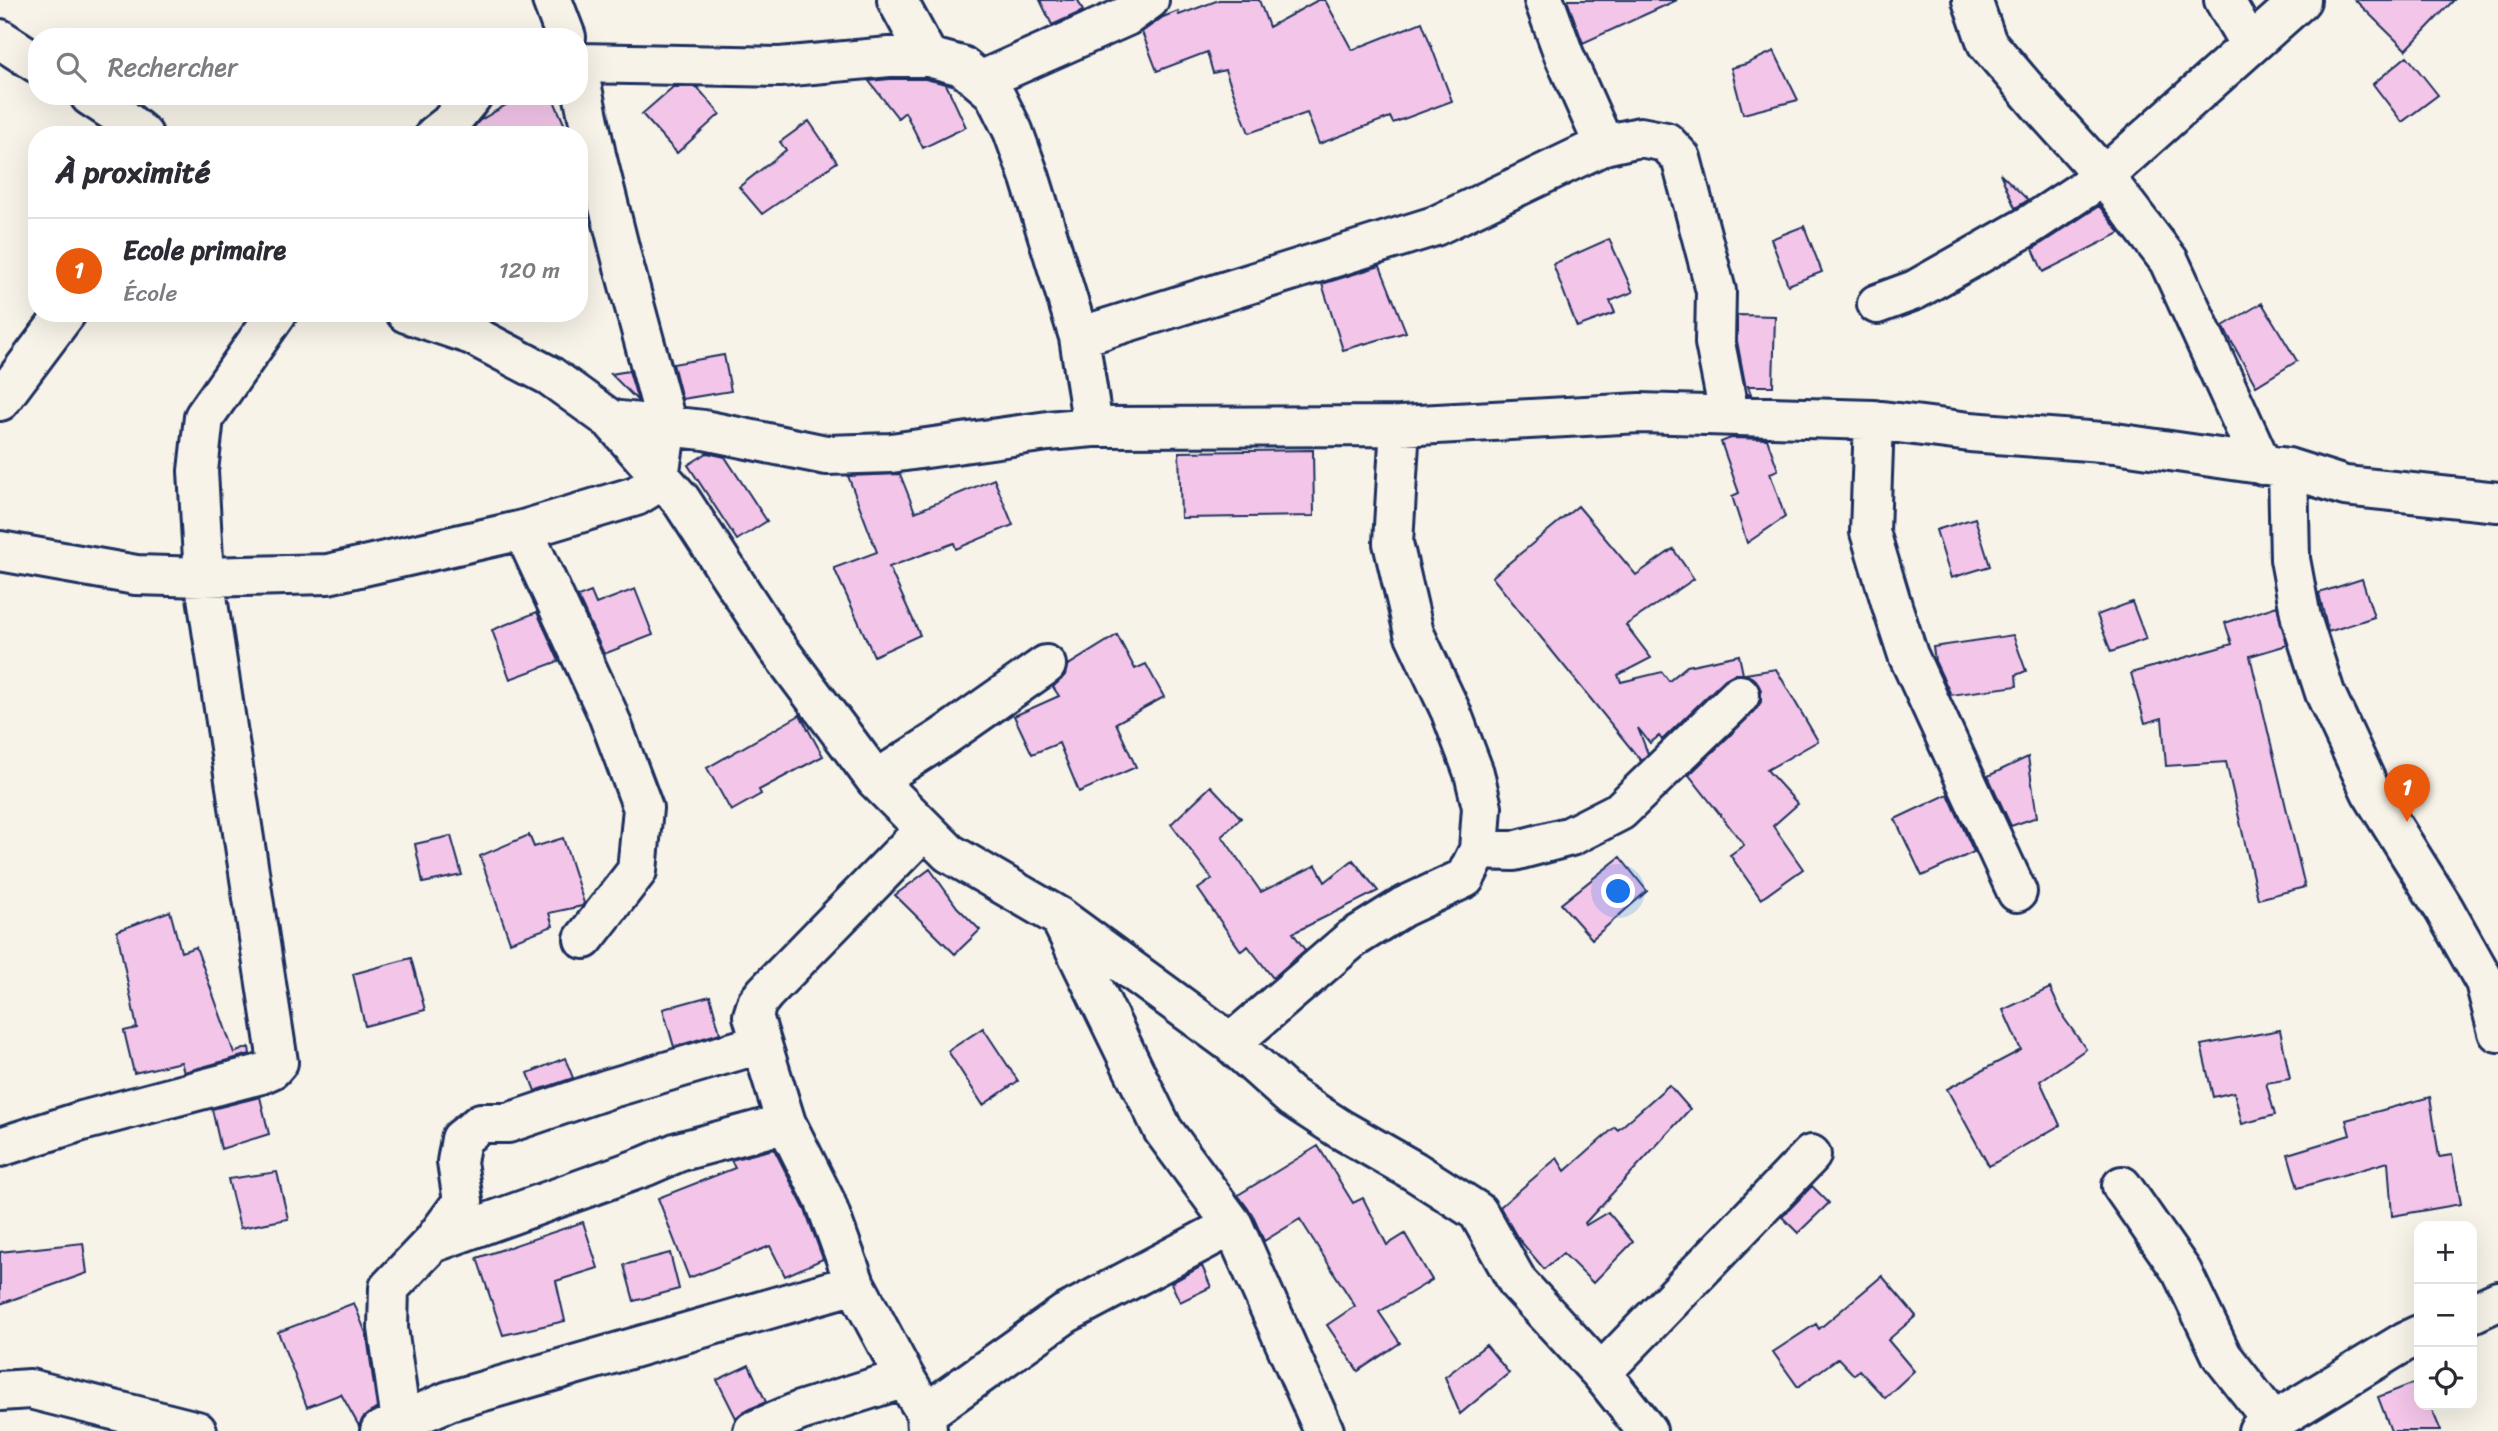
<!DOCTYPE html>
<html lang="fr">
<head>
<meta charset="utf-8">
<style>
  body { margin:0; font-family:Sriracha,sans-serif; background:#f2f2f3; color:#2b2b33 }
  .controls { position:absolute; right:21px; bottom:21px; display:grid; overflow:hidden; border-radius:14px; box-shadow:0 7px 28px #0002 }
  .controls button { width:63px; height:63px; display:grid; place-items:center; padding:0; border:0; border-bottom:2px solid #e1e1e2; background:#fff; color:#2b2b33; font:35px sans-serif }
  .you { position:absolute; left:1619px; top:892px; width:24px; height:24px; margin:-18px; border:5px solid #fff; border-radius:50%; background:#1a73e8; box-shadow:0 0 0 10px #1a73e833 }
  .badge { display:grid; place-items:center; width:46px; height:46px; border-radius:50%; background:#ea580c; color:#fff; font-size:23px; font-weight:700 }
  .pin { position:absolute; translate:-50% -58px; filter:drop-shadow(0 2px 4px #0008) }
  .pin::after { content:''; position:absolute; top:37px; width:24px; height:21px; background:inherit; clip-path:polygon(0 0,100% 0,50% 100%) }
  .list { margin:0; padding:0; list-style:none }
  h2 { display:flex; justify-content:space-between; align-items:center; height:91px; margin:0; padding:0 28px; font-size:30px }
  h2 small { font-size:23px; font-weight:400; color:#7c7c81 }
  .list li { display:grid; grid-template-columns:46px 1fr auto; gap:21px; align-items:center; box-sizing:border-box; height:105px; padding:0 28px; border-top:2px solid #e1e1e2 }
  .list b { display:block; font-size:26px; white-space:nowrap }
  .list p { margin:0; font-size:23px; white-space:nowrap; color:#7c7c81 }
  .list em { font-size:23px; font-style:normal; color:#7c7c81 }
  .icon { flex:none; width:38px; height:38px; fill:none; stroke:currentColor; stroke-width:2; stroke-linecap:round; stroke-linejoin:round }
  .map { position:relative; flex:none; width:2498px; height:1431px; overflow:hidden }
  .search { position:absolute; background:#fff; box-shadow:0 7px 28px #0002; left:28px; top:28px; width:560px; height:77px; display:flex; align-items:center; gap:18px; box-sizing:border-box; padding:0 24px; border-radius:28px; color:#7c7c81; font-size:26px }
  .panel { position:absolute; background:#fff; box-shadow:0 7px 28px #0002; left:28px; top:126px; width:560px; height:196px; border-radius:28px }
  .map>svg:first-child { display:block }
  .building { fill:#f3c5e9; stroke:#1b2f5e; stroke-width:2 }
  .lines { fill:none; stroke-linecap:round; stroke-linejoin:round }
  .street-casing { stroke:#1b2f5e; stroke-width:44 }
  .street { stroke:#f7f3e8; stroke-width:38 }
</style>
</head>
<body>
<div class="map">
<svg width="2498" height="1431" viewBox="0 0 2498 1431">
  <rect width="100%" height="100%" fill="#f7f3e8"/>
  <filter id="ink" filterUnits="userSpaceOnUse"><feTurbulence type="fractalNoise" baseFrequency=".0143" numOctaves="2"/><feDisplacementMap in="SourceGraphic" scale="14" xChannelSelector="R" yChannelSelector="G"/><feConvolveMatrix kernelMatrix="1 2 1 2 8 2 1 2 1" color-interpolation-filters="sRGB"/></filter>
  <g filter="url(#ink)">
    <path class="building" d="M 1040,0 L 1078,0 L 1083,11 L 1052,25 Z
      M 1219,0 L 1259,0 L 1269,27 L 1318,0 L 1325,0 L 1352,50 L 1422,22 L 1452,101 L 1393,123 L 1390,117 L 1319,144 L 1307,113 L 1249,133 L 1225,70 L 1213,73 L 1207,52 L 1157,71 L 1142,32 L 1163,17 L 1178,11 L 1179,15 Z
      M 1567,0 L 1677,0 L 1583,43 Z
      M 2355,0 L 2454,0 L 2406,50 Z
      M 1774,51 L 1798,100 L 1743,114 L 1731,68 L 1746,64 Z
      M 2407,56 L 2438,95 L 2402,122 L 2373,84 Z
      M 890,79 L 925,79 L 946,84 L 966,127 L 923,148 L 905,112 L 898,118 L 869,81 Z
      M 673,87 L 697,87 L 720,114 L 677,153 L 642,114 Z
      M 521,96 L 552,96 L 569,135 L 468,135 L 479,121 Z
      M 809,121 L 837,162 L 762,214 L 739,187 L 786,150 L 780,142 Z
      M 2000,173 L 2028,200 L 2015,208 Z
      M 2099,206 L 2120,233 L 2043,272 L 2033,249 Z
      M 1804,226 L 1822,272 L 1788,285 L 1771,239 Z
      M 1609,239 L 1633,292 L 1610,301 L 1615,313 L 1577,327 L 1553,264 Z
      M 1380,266 L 1406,332 L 1343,350 L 1322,284 Z
      M 2262,303 L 2297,361 L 2256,386 L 2223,326 Z
      M 1737,315 L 1775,316 L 1773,386 L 1748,386 L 1751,394 L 1747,394 L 1737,341 Z
      M 724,355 L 731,391 L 682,399 L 673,364 Z
      M 629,371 L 638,401 L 611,374 Z
      M 1731,438 L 1767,439 L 1778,470 L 1770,473 L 1785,517 L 1747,543 L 1732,496 L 1739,493 L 1721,442 Z
      M 1313,450 L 1314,516 L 1181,518 L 1179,452 Z
      M 707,453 L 725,457 L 767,521 L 737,540 L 688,465 Z
      M 900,474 L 915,512 L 994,479 L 1013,525 L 956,549 L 954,543 L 889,567 L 920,635 L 874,656 L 834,568 L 877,552 L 848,476 Z
      M 1578,506 L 1636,575 L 1673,549 L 1694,579 L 1626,625 L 1651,658 L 1618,675 L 1621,682 L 1662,672 L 1669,681 L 1687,666 L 1739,655 L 1743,674 L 1734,674 L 1725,679 L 1662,740 L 1659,736 L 1650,743 L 1638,728 L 1648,754 L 1641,761 L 1492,577 Z
      M 1975,518 L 1990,566 L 1951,578 L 1936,530 Z
      M 2362,579 L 2374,617 L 2328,632 L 2319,593 Z
      M 635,589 L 653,635 L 604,654 L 578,597 L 591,592 L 596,604 Z
      M 2132,602 L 2146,639 L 2111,652 L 2097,615 Z
      M 2277,606 L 2287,645 L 2250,656 L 2305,887 L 2258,899 L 2226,762 L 2166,766 L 2162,718 L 2145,723 L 2131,673 L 2232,644 L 2225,623 Z
      M 537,612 L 559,661 L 510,679 L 492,630 Z
      M 1117,635 L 1135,669 L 1146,664 L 1164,697 L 1116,723 L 1136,767 L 1079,792 L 1059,743 L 1032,754 L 1014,716 L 1059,696 L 1053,687 L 1065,675 L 1067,666 Z
      M 2013,635 L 2026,671 L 2016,675 L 2017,686 L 1951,695 L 1935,661 L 1933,647 Z
      M 1776,669 L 1818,741 L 1767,770 L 1798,804 L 1773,826 L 1803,869 L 1761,899 L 1730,855 L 1744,845 L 1689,775 L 1755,711 L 1761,702 L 1761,690 L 1756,680 L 1745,674 Z
      M 800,715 L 823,756 L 759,790 L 761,794 L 731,811 L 707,768 Z
      M 2028,757 L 2037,817 L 2011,826 L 1988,776 Z
      M 1211,786 L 1241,818 L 1222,836 L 1261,892 L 1316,865 L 1325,882 L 1353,860 L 1378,891 L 1293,933 L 1305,950 L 1273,978 L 1248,946 L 1241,951 L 1198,889 L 1212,879 L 1171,824 Z
      M 1948,794 L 1974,852 L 1922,876 L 1895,819 Z
      M 529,835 L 534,847 L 563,838 L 584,903 L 582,906 L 549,913 L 553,926 L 510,942 L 480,856 Z
      M 451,836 L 462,875 L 423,883 L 415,844 Z
      M 1620,857 L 1647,891 L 1592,939 L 1561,904 Z
      M 930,869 L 957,907 L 980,930 L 955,954 L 895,895 Z
      M 170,911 L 181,952 L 196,947 L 234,1053 L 249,1047 L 250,1054 L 184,1072 L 181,1062 L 134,1073 L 124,1031 L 137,1028 L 117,931 Z
      M 411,958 L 425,1010 L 365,1026 L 353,974 Z
      M 2050,988 L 2064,1018 L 2086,1049 L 2040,1081 L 2060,1125 L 1989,1166 L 1947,1089 L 2021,1050 L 2003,1010 Z
      M 710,996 L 720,1033 L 674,1047 L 663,1009 Z
      M 983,1028 L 1018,1081 L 983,1105 L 948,1051 Z
      M 2280,1030 L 2290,1079 L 2266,1083 L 2275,1115 L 2242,1124 L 2234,1092 L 2213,1097 L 2201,1045 Z
      M 565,1058 L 573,1078 L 535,1091 L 528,1073 Z
      M 1669,1085 L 1690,1109 L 1585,1223 L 1586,1225 L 1608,1212 L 1633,1242 L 1593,1283 L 1563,1253 L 1544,1269 L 1517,1237 L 1500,1207 L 1557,1158 L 1565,1171 L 1615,1127 L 1618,1130 Z
      M 260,1097 L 269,1134 L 221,1149 L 212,1109 Z
      M 2430,1097 L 2439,1157 L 2452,1155 L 2461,1204 L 2392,1216 L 2388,1162 L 2298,1188 L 2288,1154 L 2350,1135 L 2346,1120 Z
      M 1318,1146 L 1353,1203 L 1363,1198 L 1387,1245 L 1405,1234 L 1432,1280 L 1379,1312 L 1400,1343 L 1358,1371 L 1327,1325 L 1355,1306 L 1300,1219 L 1264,1241 L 1252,1214 L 1238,1195 Z
      M 774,1149 L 805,1210 L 823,1259 L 785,1276 L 770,1246 L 689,1278 L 658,1198 L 735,1168 L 731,1160 Z
      M 277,1172 L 288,1219 L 240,1228 L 228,1179 Z
      M 1812,1186 L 1829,1203 L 1798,1233 L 1782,1217 Z
      M 583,1222 L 598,1268 L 556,1281 L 565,1321 L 503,1335 L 477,1258 Z
      M 83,1243 L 87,1273 L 0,1304 L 0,1252 Z
      M 670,1253 L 679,1289 L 634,1301 L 624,1265 Z
      M 1202,1266 L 1211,1287 L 1180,1302 L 1171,1283 Z
      M 1882,1276 L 1916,1316 L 1888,1340 L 1914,1371 L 1885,1398 L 1859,1370 L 1854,1375 L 1838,1358 L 1798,1387 L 1773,1352 L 1816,1324 L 1819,1329 Z
      M 354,1303 L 367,1336 L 377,1408 L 363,1418 L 359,1426 L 341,1394 L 307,1407 L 278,1332 Z
      M 1486,1345 L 1509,1373 L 1460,1414 L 1445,1377 Z
      M 749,1365 L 766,1402 L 744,1411 L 736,1418 L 717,1380 Z
      M 2419,1381 L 2419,1405 L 2430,1405 L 2441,1431 L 2391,1431 L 2378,1397 Z"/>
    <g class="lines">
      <defs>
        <path id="street" d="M 552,0 L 566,37
          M 897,0 L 928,57
          M 1544,0 L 1564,55 L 1604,145 L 1640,137 L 1666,142 L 1681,158 L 1716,291 L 1715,343 L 1729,414
          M 1972,0 L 1987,43 L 2039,104 L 2104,176 L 2169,261 L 2262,465
          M 2224,0 L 2250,45
          M 0,39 L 37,63
          M 579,63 L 780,67 L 889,57 L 928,57 L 962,66 L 994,93 L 1013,131 L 1030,178 L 1079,337 L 1093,427
          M 980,81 L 1127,16 L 1149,0
          M 90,96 L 119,115 L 143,135
          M 435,135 L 449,124 L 472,96
          M 1877,304 L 1915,290 L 2030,225 L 2104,176 L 2301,0
          M 406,313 L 472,335 L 550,376 L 611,420 L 681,500 L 776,646 L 876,780 L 949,853 L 1059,917 L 1231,1043 L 1291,1097 L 1340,1129 L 1414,1171 L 1478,1212 L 1518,1283 L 1601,1373 L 1647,1431
          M 1079,337 L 1435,226 L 1604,145
          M 0,401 L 66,313
          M 611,420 L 704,430 L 826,455 L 891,453 L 1048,431 L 1093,427 L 1400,426 L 1640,413 L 1874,420 L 1970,432 L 2115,443 L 2288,468 L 2345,486 L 2498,502
          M 1874,420 L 1870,532 L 1893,609 L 1908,655 L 2017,892
          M 2288,468 L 2290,559 L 2301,618 L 2325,693 L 2371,792 L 2444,909 L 2485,982 L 2498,1032
          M 523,530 L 607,712 L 643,808 L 637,871 L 584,939
          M 0,551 L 136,575 L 204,577 L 328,574 L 523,530 L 636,496 L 649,488 L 659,476 L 667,426 L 623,263 L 596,155 L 579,74
          M 876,780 L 942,738 L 1046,665
          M 925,829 L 765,993 L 757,1003 L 753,1016 L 786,1123 L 825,1201 L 855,1284 L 905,1378 L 926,1413 L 927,1431
          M 1479,850 L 1514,851 L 1571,836 L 1620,811 L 1740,695
          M 1062,922 L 1163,1130 L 1233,1225 L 1324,1431
          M 1231,1043 L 1352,939 L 1403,907 L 1465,878 L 1479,850 L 1482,807 L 1474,773 L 1451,712 L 1414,633 L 1393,543 L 1400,426
          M 0,1147 L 82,1121 L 261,1074 L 272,1069 L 278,1062 L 204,577 L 198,471 L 204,417 L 277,313
          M 2122,1186 L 2182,1272 L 2222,1356 L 2272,1420
          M 432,1243 L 646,1166 L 678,1152 L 786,1123
          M 2472,1313 L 2498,1301
          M 1601,1373 L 1811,1155
          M 0,1391 L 30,1389 L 197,1431
          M 926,1413 L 1065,1314 L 1233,1225
          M 401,1422 L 388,1328 L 389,1288 L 432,1243 L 463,1201 L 457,1162 L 461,1139 L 481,1123 L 508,1123 L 608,1089 L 760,1044
          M 380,1431 L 449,1401 L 855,1284
          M 753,1431 L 800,1411 L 905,1378
          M 2258,1431 L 2406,1341 L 2419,1335"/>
      </defs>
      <use href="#street" class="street-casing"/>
      <use href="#street" class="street"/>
    </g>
  </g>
</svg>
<div class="controls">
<button>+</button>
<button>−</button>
<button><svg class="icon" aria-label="locate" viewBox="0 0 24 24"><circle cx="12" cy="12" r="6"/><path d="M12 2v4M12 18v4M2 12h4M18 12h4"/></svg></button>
</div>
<div class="you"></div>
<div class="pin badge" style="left:2407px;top:822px">1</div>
<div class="search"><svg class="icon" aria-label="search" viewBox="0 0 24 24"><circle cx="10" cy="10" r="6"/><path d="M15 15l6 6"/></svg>Rechercher</div>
<section class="panel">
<h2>À proximité<small></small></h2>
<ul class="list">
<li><span class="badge">1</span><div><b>Ecole primaire</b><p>École</p></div><em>120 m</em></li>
</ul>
</section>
</div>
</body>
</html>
